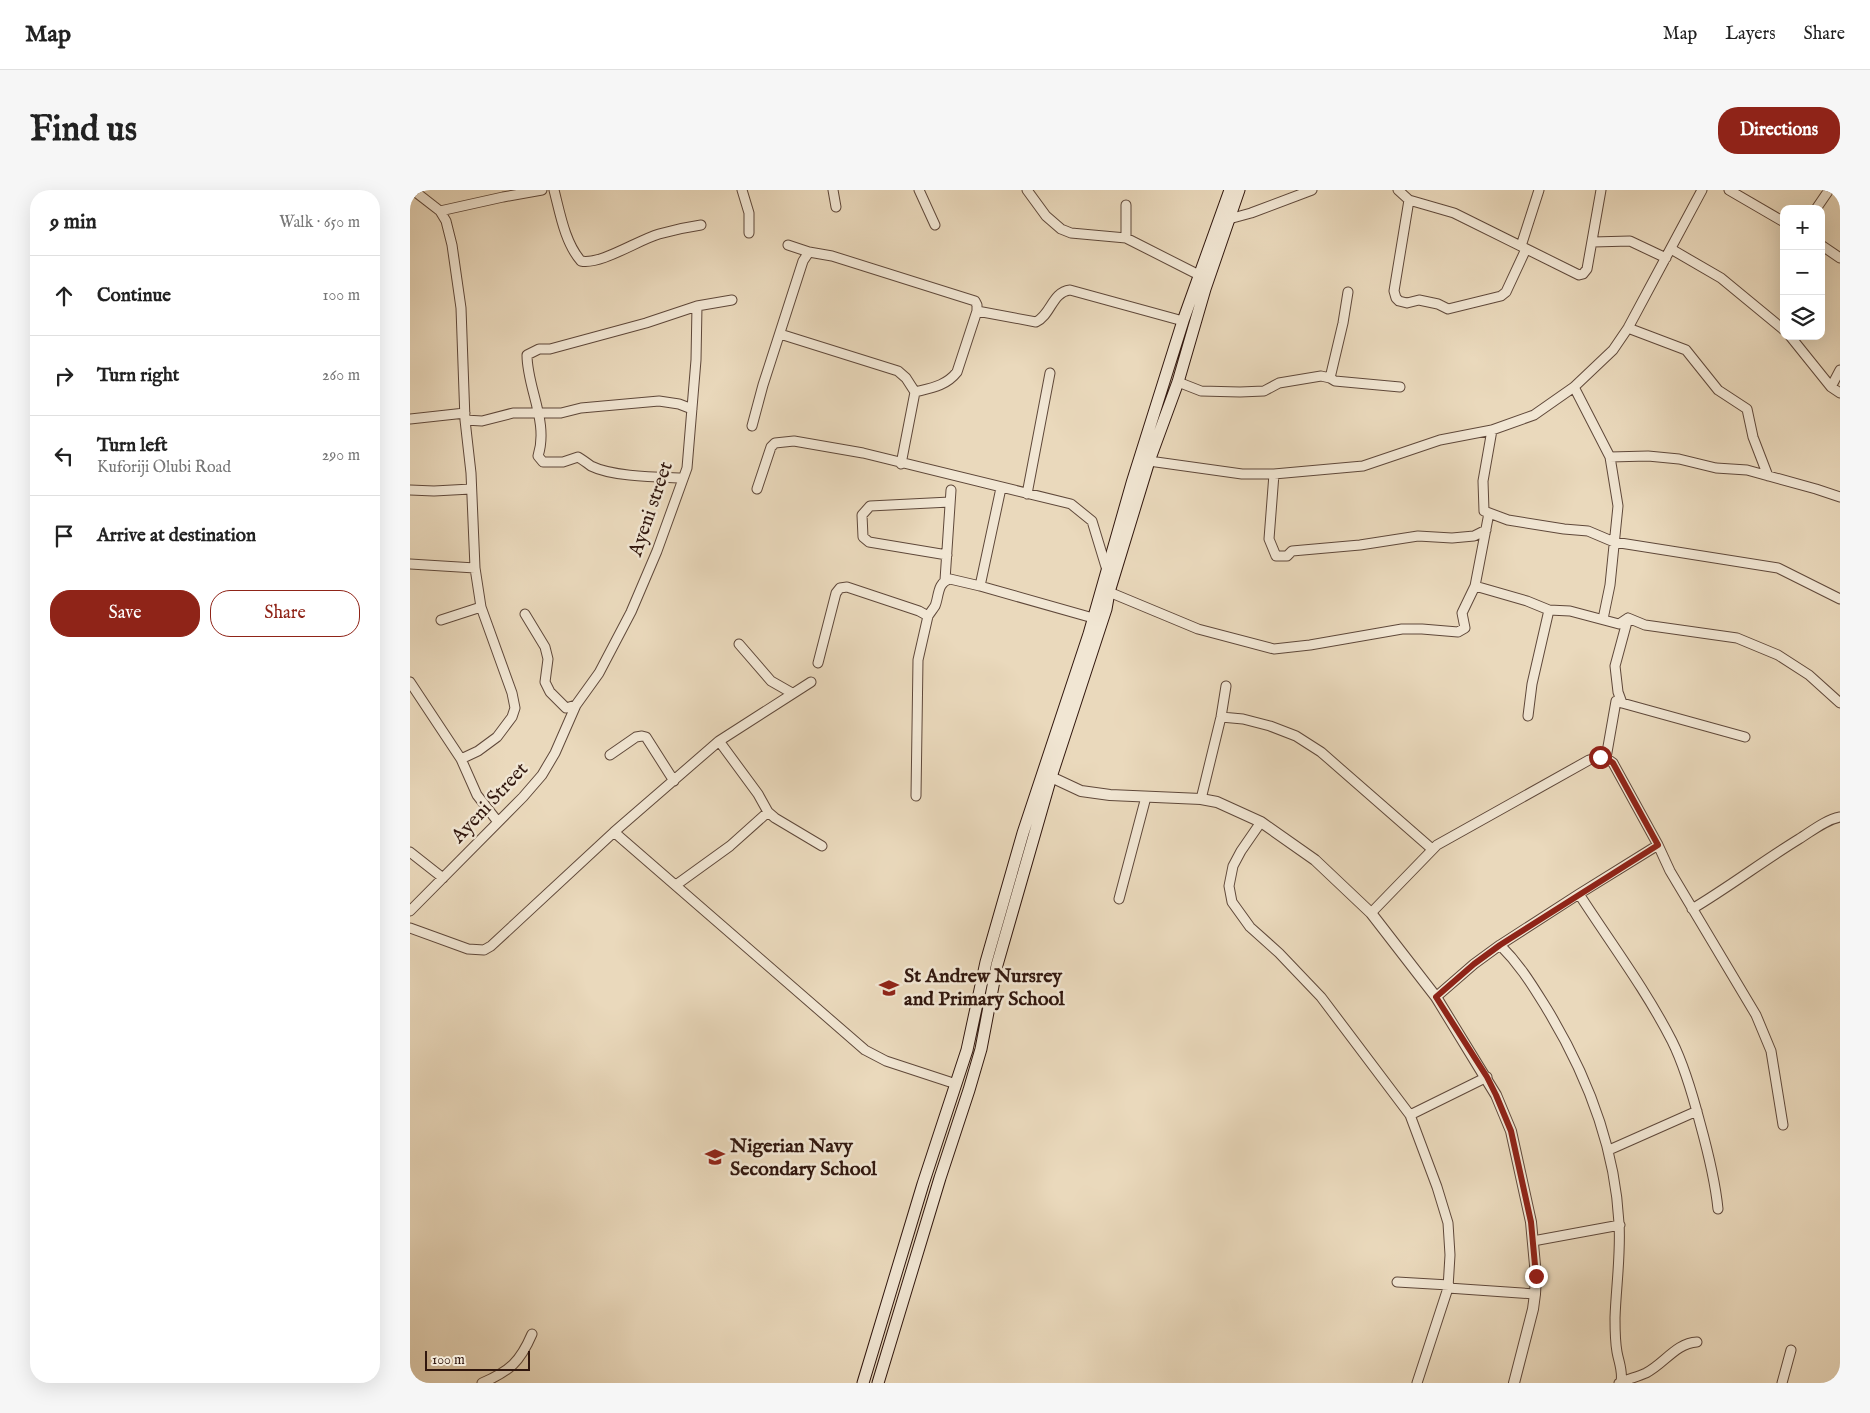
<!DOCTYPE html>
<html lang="en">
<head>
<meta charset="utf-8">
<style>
  body { margin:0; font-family:"IM FELL English",serif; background:#f6f6f6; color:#222 }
  .controls { position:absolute; right:15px; top:15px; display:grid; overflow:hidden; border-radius:10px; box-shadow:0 5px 20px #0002 }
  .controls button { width:45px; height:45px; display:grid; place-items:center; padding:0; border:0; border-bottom:1px solid #e0e0e0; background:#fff; color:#222; font:25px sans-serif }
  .scale { position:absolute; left:15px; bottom:12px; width:105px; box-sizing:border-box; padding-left:5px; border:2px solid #31170e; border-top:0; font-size:14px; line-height:18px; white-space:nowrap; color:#31170e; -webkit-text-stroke:4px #f1e6d3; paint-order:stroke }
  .stop { position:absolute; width:15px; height:15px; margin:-11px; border:4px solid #8f2418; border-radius:50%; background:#fff }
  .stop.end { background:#8f2418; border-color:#fff; box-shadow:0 1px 5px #0008 }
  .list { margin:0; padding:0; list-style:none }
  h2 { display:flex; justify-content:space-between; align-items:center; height:65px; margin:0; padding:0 20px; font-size:21px }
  h2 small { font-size:16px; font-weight:400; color:#767676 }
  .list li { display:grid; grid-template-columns:32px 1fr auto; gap:15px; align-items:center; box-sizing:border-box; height:80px; padding:0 20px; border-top:1px solid #e0e0e0 }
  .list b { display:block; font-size:19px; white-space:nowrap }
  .list p { margin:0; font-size:16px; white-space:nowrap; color:#767676 }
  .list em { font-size:16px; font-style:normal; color:#767676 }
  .actions { display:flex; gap:10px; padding:15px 20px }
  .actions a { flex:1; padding:11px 0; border:1px solid #8f2418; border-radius:20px; text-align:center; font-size:18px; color:#8f2418 }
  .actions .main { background:#8f2418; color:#fff }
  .icon { flex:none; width:28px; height:28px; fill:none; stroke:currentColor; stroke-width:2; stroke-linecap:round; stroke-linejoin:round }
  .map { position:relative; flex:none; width:1430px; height:1193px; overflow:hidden; border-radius:20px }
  header { display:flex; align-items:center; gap:30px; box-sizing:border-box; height:70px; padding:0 25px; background:#fff; border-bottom:1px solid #e0e0e0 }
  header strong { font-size:24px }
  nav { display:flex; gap:28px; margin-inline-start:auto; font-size:18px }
  .intro { display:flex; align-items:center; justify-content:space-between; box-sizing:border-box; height:120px; padding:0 30px }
  h1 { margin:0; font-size:35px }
  .button { padding:12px 22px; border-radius:20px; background:#8f2418; color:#fff; font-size:18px; font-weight:700 }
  main { display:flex; gap:30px; padding:0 30px }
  aside { flex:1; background:#fff; border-radius:20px; box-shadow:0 5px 20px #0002 }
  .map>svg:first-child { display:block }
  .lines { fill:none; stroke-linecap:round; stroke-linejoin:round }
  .minor-casing { stroke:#5f483a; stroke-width:11 }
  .tertiary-casing { stroke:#5f483a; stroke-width:12 }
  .secondary-casing { stroke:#31170e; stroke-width:13 }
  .minor { stroke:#f1e6d3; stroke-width:9 }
  .tertiary { stroke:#f1e6d3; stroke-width:10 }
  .secondary { stroke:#f1e6d3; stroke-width:11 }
  .route { stroke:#8f2418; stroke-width:6 }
  .labels { text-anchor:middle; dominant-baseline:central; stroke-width:5; stroke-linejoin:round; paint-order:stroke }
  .street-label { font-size:20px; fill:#31170e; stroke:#f1e6d3 }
  .poi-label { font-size:20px; font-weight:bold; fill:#31170e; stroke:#f1e6d3; text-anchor:start }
</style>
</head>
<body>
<header>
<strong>Map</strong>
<nav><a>Map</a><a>Layers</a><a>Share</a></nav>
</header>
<div class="intro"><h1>Find us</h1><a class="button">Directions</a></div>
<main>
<aside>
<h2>9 min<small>Walk · 650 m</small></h2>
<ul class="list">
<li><svg class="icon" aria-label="ahead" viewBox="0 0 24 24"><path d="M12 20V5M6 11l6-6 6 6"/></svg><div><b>Continue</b></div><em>100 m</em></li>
<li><svg class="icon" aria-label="right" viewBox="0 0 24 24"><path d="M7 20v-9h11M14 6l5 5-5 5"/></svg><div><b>Turn right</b></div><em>260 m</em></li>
<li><svg class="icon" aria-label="left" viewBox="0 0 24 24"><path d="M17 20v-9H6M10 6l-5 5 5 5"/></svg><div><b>Turn left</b><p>Kuforiji Olubi Road</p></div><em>290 m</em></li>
<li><svg class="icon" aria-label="arrive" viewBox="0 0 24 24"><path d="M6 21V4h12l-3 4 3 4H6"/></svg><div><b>Arrive at destination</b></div></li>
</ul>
<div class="actions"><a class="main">Save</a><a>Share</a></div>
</aside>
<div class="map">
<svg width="1430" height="1193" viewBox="0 0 1430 1193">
  <rect width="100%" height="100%" fill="#ead9bc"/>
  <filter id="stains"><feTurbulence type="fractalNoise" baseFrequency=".004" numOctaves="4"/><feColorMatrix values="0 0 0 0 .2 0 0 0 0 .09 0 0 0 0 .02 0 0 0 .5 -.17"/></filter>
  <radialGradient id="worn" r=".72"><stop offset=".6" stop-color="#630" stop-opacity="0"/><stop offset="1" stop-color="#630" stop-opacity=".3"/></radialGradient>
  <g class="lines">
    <defs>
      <path id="minor" d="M 144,0 C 150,23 155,53 171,71 C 191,75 228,50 249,44 C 263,40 277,37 291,35
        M 332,0 L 339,23 L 339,43
        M 423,0 L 426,17
        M 509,0 L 525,35
        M 617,0 L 636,26 L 651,39 L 661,43 L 716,48 L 789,85
        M 988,0 L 999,10 L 1044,23 L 1169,85 L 1173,84 L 1177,79 L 1191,0
        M 1319,0 L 1374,32
        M 999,10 L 984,101 L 986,108 L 989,111 L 997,113 L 1009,110 L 1028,114 L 1038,119 L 1091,106 L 1096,102 L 1116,59
        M 1406,19 L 1419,0
        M 30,21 L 93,7 L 132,0
        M 819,29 L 841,23 L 902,0
        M 716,48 L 716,15
        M 1183,52 L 1220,51 L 1256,68
        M 378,55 L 399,62
        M 1411,55 L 1430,68
        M 1111,56 L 1129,0
        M 1261,59 L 1311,88 L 1374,140
        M 567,121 L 626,132 C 641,125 642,102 660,100 L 773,131
        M 1218,138 L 1276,160 L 1308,200 L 1337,219 L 1343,247 L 1358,286
        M 370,144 L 488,181 L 496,188 L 505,202 L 491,274
        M 1380,146 L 1421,197 L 1430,203
        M 920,188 L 925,191 L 990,197
        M 768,192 L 791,201 L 830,202 L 854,201 L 869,193 L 911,186 L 920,188 L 933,133 L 938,102
        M 1164,197 L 1200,267 L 1208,316 L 1200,395 L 1193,429
        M 1421,197 L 1430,180
        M 0,229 L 55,223
        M 55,230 L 72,231 L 103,223 L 151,223 L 171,218 L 249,211 L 269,214 L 282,219
        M 342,236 L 353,195 L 393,71 L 399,62 L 422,66 L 565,111 L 567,115 L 567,121 L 547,182 C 536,196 521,198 505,202
        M 1200,267 L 1238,266 L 1269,269 L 1306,278 L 1337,280 L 1406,299 L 1430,307
        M 739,271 L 832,284 L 864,284 L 953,276 L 1030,250 L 1082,240 L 1124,225 L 1164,197 L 1203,160 L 1218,138 L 1292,0
        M 864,284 L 859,349 L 866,366 L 877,366 L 882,361 L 950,355 L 1008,346 L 1042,348 L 1064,346 L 1076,340
        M 273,288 C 248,287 203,287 181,276 C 177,273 173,270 168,267 L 153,272 L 133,272 L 128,266 C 139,232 117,198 117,165 L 129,159 L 140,159 L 236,133 L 287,116 L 322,110
        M 347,299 L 361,257 L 365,253 L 384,251 L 453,263 L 661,314 L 682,331 L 696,377
        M 0,300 L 24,301 L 61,299
        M 617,304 L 640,183
        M 1074,321 L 1098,330 L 1154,339 L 1178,341 L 1204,352 L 1368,378 L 1430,409
        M 537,365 L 459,352 L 453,347 L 452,325 L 460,316 L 540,312
        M 0,374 L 65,378
        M 535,390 L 541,300
        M 570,396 L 591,298
        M 1065,396 L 1117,411 L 1139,420 L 1160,421 L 1209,434 L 1218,428 L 1235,435 L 1327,448 L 1368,465 L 1399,485 L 1430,513
        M 699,402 L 788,439 L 864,459 L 900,455 L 992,439 L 1012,439 L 1048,442 L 1055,438 L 1052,423 L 1065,396 L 1079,323 L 1074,321 L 1073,291 L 1082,240
        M 115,424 L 135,457 L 138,469 L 135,492 L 140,502 L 156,518 L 166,515
        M 31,430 L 71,417
        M 329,454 L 361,491 L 382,503
        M 408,473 L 426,403 L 430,398 L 437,397 L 509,421 L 518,426 C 520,423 523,419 525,416 C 529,407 527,392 540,389 L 570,396 L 683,428
        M 0,492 L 51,569 L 68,561 L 87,547 L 102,527 L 105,518 L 102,503 L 71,417 L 65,378 L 61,283 L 55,230 L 51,118 L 42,55 L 36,31 L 30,21 L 3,0
        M 1212,513 L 1335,547
        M 1118,526 L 1122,494 L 1139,420
        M 811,527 L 833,529 L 860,536 L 886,546 L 911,562 L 1022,659
        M 309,551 L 348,604 L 358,622 L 365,628 L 412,656
        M 200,565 L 226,547 L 232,546 L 236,547 L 264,591
        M 1196,568 L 1206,511 L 1212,513 L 1208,502 L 1205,476 L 1218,428
        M 51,569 L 67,605 L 88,632
        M 506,606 L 508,470 L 518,426
        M 791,609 L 811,527 L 816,496
        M 851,632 L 831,661 L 823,676 L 819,696 L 822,712 L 840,737 L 869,763 L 911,807 L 1000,925 L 1027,997 L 1038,1033 L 1040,1065 L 1038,1098 L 1007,1193
        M 204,642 L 455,860 L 476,871 L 546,894
        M 0,662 L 33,688
        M 266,695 L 320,656 L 358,622
        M 1169,704 C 1200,752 1236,800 1262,851 C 1275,877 1283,906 1290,933 C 1298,962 1305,989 1308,1019
        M 709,709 L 736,607
        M 1282,719 C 1319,697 1353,671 1389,649 C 1402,641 1415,630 1430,627
        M 0,721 L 113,607 L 132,585 L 145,563 L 166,515 L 189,483 L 221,422 L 247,361 L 277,278 L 286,170 L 287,116
        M 961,723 L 1027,655 L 1179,570 L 1190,567 L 1196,568 L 1203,573 L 1248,655 L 1260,681 L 1346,825 L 1361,861 L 1373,935
        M 0,738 L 58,759 L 74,760 L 81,756 L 204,642 L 309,551 L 401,492
        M 1090,755 C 1111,776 1122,795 1137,819 C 1177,885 1205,956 1209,1033 C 1211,1064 1206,1097 1205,1128 C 1205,1139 1205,1151 1207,1162 C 1209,1173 1213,1181 1211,1192
        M 1026,807 L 1064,774 L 1090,755 L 1169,704 L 1248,655
        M 1000,925 L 1077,887
        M 1199,960 L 1287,921
        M 1123,1051 L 1210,1035
        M 987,1092 L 1039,1095
        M 1038,1098 L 1125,1104
        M 72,1193 C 100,1181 110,1172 122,1144
        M 1209,1193 C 1218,1189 1227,1187 1236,1183 C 1254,1174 1266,1153 1287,1152
        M 1372,1193 L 1381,1160"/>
      <path id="tertiary" d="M 641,587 L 671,601 L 700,605 L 791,609 L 807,612 L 851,632 L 905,670 L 961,723 L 1026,807 L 1086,905 L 1101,941 L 1121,1032 L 1126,1086 L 1125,1104 L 1123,1119 L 1104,1193"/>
      <path id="secondary" d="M 453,1193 L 513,994 L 557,860 L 576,772 L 613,643 L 679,444 L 722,293 L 773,131 L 820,0
        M 468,1193 L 530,988 L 559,900 L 571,859 L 587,775 L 641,587 L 696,419 L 699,402 L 739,271 L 768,192 L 795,99 L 829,0"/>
    </defs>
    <use href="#minor" class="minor-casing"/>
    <use href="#tertiary" class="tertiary-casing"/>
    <use href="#secondary" class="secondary-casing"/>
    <use href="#minor" class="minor"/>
    <use href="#tertiary" class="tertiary"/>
    <use href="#secondary" class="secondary"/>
  </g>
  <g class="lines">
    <path class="route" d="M 1126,1086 L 1121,1032 L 1101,941 L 1086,905 L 1077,887 L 1026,807 L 1064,774 L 1090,755 L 1248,655 L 1203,573 L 1196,568 L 1190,567"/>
  </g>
  <defs>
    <symbol id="school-bare" viewBox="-9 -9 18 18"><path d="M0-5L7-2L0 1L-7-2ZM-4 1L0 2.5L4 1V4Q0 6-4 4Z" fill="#8f2418" stroke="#f1e6d3" stroke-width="2.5" paint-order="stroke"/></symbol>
  </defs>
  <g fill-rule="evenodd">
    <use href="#school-bare" x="465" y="784" width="28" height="28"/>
    <use href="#school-bare" x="291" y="953" width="28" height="28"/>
  </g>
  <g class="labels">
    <g class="street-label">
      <text transform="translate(241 319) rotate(-71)">Ayeni street</text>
      <text transform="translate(80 613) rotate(-47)">Ayeni Street</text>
    </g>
    <g class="poi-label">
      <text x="494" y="786">St Andrew Nursrey<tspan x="494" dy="23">and Primary School</tspan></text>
      <text x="320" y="956">Nigerian Navy<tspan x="320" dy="23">Secondary School</tspan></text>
    </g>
  </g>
  <rect width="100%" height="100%" filter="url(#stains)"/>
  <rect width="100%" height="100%" fill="url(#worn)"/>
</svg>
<div class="controls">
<button>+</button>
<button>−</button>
<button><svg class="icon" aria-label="layers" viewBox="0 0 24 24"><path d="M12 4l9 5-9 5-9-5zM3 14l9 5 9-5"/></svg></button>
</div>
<div class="scale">100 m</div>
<div class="stop" style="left:1190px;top:567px"></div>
<div class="stop end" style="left:1126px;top:1086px"></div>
</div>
</main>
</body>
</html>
